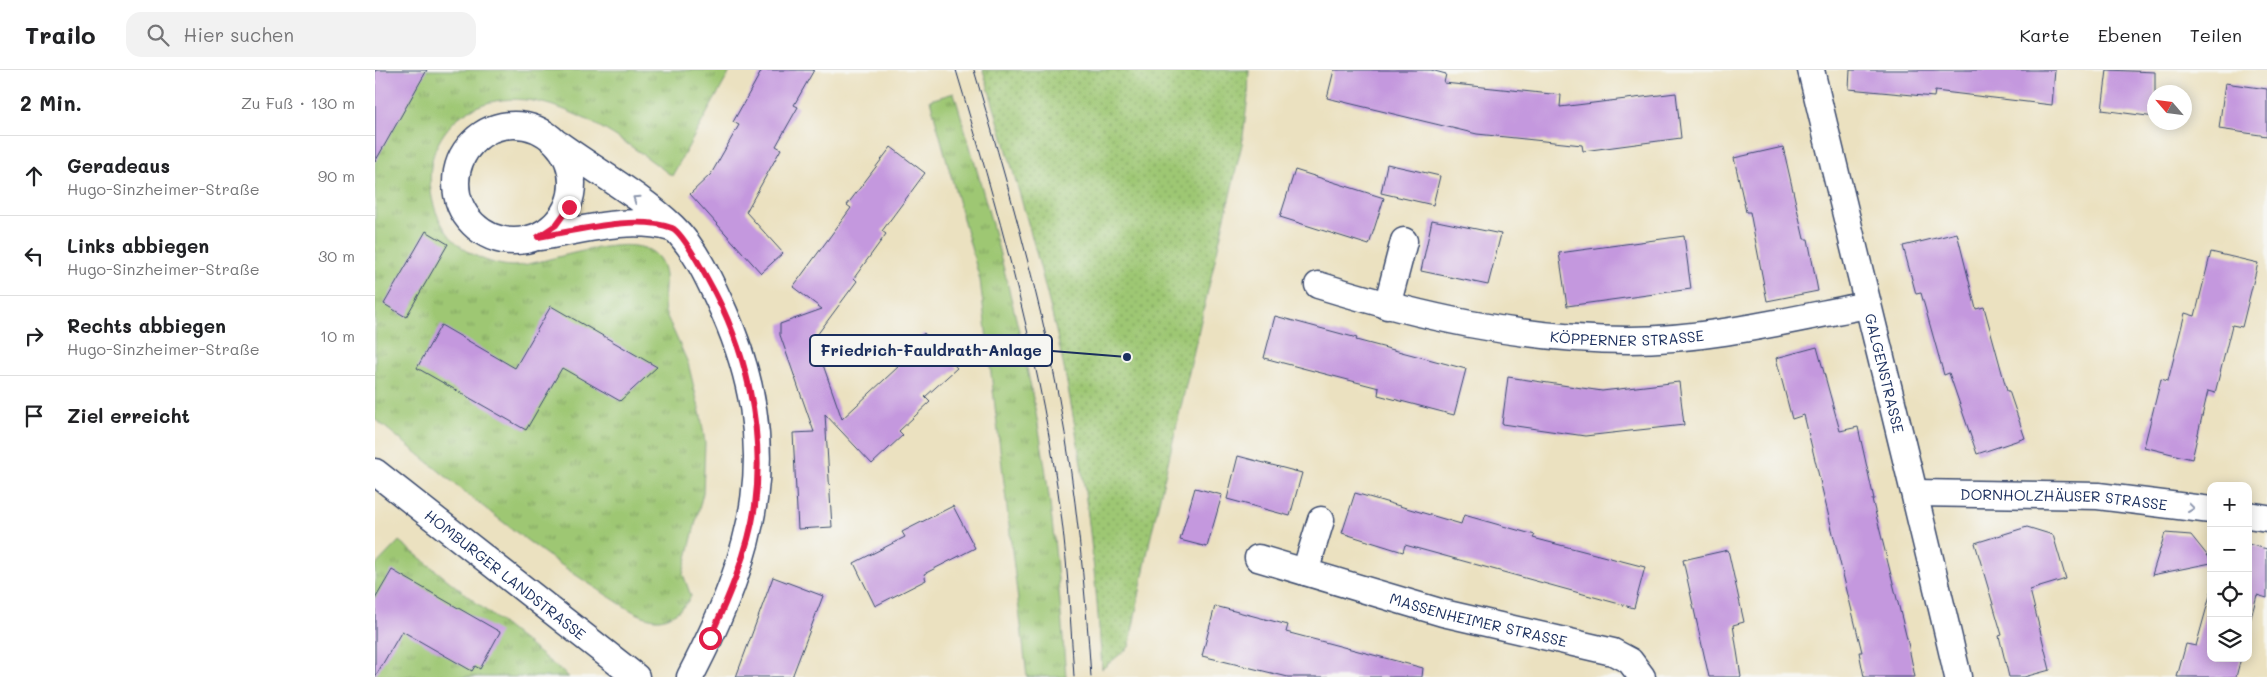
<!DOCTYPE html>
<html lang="de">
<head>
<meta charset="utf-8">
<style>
  body { margin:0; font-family:Mali,sans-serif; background:#f2f2f2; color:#202124 }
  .controls { position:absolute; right:15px; bottom:15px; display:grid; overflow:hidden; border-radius:10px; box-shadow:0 2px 12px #0003 }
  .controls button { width:45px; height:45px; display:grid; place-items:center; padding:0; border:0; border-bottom:1px solid #e0e0e0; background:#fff; color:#202124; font:25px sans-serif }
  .compass { position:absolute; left:1772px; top:15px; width:45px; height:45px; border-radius:50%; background:#fff; box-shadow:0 2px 12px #0003; rotate:298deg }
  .stop { position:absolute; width:15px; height:15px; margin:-11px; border:4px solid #e11d48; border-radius:50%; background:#fff }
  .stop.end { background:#e11d48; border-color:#fff; box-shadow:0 1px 5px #0008 }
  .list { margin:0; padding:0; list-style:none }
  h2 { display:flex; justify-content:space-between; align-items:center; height:65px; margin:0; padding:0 20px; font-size:21px }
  h2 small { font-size:16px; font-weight:400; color:#757577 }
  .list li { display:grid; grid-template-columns:32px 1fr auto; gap:15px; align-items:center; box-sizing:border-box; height:80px; padding:0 20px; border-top:1px solid #e0e0e0 }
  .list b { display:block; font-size:19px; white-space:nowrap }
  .list p { margin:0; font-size:16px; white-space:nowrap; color:#757577 }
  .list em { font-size:16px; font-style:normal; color:#757577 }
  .icon { flex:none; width:28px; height:28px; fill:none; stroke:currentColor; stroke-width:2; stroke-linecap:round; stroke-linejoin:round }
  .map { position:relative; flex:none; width:1892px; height:607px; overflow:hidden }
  header { display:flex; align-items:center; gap:30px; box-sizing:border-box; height:70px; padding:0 25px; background:#fff; border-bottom:1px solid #e0e0e0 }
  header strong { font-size:24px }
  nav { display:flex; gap:28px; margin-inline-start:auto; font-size:18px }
  .search { width:350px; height:45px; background:#f2f2f2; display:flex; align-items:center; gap:12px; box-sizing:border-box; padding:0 18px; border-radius:15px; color:#757577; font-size:19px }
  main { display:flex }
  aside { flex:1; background:#fff }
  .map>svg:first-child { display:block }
  .grass { fill:url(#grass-tufts); stroke:#5c7b68 }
  .park { fill:url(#park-dots); stroke:#5c7b68 }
  .building { fill:#c498de }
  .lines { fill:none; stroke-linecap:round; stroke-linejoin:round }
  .minor-casing { stroke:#3a4a6d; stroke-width:29 }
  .minor { stroke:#fff; stroke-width:26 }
  .tram { stroke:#1b2f5e; stroke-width:1 }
  .oneway { stroke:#8d97ae }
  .route { stroke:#e11d48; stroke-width:6 }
  .labels { text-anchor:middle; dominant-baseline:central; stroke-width:4.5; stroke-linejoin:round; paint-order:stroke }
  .street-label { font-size:15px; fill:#1b2f5e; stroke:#f6f6f2 }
  .leader { fill:none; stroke:#1b2f5e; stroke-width:2 }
  .callout-dot { fill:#1b2f5e; stroke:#f6f6f2; stroke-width:2 }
  .callout { fill:#f6f6f2; stroke:#1b2f5e; stroke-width:2 }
  .callout-label { font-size:16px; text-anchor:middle; font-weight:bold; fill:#1b2f5e }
</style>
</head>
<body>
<header>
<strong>Trailo</strong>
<div class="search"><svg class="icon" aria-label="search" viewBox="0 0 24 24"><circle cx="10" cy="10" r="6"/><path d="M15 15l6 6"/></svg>Hier suchen</div>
<nav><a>Karte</a><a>Ebenen</a><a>Teilen</a></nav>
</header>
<main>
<aside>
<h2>2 Min.<small>Zu Fuß · 130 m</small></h2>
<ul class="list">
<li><svg class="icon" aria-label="ahead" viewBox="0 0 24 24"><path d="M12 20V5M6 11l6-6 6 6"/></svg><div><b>Geradeaus</b><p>Hugo-Sinzheimer-Straße</p></div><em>90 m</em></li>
<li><svg class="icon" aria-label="left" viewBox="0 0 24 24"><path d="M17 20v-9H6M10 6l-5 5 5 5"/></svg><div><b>Links abbiegen</b><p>Hugo-Sinzheimer-Straße</p></div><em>30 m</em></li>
<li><svg class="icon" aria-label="right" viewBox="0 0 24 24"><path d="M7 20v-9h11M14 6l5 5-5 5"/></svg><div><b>Rechts abbiegen</b><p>Hugo-Sinzheimer-Straße</p></div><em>10 m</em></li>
<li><svg class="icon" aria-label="arrive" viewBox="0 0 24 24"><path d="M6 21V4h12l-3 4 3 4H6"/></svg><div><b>Ziel erreicht</b></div></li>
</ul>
</aside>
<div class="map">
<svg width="1892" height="607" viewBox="0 0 1892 607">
  <defs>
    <pattern id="grass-tufts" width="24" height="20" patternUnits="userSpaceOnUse" patternTransform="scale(1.25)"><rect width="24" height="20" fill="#9ec773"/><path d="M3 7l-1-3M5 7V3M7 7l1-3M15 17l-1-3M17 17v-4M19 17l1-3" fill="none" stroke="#80a262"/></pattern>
    <pattern id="park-dots" width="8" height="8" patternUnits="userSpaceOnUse" patternTransform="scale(1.25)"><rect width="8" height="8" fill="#9ec773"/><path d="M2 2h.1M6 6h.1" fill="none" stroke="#80a262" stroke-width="1.8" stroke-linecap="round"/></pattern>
  </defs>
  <rect width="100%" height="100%" fill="#f6f6f2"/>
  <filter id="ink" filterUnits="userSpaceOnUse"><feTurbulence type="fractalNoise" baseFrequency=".02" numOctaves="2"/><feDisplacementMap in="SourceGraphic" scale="10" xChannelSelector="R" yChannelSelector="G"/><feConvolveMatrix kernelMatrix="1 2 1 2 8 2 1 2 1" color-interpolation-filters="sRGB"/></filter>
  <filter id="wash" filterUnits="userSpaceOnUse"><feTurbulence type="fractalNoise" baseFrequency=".0096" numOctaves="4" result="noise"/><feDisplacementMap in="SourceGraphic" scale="20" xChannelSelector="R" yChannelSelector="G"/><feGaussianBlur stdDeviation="1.12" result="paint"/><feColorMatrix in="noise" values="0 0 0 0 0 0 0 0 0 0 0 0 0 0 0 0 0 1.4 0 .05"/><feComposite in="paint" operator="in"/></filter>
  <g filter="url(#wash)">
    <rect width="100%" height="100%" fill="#ebe1c0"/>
    <path class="grass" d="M 0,0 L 356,0 L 297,106 C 242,65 156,0 88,44 C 71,56 58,77 56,97 C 53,122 59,145 74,165 C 88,182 114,195 137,196 C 169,196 264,154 285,190 C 295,206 287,225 290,242 L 313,293 L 326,346 L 330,373 L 328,423 L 308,504 L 316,526 C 310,538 295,550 280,549 C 262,547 245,533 230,524 C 148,473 75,409 0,349 Z
      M 579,23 C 610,125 639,228 659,333 C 677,423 684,516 691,607 L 652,607 L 605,210 L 555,30 Z
      M 24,471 L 194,607 L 0,607 L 0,496 Z"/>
    <path class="park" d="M 608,0 L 874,0 L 873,26 L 867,74 L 775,470 L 754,577 L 727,599 C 721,509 712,418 695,329 C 675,218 640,109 608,0 Z"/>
    <g id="blocks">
      <path class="building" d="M 0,0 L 52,0 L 0,92 Z
        M 387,0 L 439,0 L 419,35 L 423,37 L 401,76 L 406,79 L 371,142 L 408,183 L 386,203 L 315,124 L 336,104 L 364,55 L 358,52 Z
        M 959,0 L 1056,0 L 1071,4 L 1069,13 L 1186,25 L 1185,37 L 1301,23 L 1306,68 L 1208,81 L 1207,75 L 1102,64 L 952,28 Z
        M 1475,0 L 1680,0 L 1677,35 L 1560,21 L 1559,27 L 1474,19 Z
        M 1732,0 L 1780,2 L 1780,47 L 1727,40 Z
        M 1850,13 L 1892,19 L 1892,66 L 1844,59 Z
        M 516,77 L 550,103 L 507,161 L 511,164 L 479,208 L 482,211 L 439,269 L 467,349 L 523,297 L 518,292 L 549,263 L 582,298 L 550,327 L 555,332 L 524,361 L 528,365 L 497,394 L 450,344 L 457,457 L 423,459 L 418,363 L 439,362 L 405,265 L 405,254 L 447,239 L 418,217 L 476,138 L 472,135 Z
        M 1408,77 L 1429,169 L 1433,169 L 1443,221 L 1392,231 L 1375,142 L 1371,142 L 1359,88 Z
        M 1012,94 L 1065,106 L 1058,135 L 1006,123 Z
        M 920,100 L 1009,128 L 994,175 L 905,147 Z
        M 1057,150 L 1126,164 L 1113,215 L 1046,201 Z
        M 51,161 L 73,174 L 31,247 L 9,234 Z
        M 1582,163 L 1601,239 L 1609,237 L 1632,321 L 1634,321 L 1650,368 L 1602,384 L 1574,303 L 1569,305 L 1546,223 L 1541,224 L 1528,176 Z
        M 1309,166 L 1316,219 L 1192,236 L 1184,183 Z
        M 1836,182 L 1883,193 L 1867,257 L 1857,255 L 1840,323 L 1833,321 L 1817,389 L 1769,377 L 1786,309 L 1793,311 L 1810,243 L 1820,246 Z
        M 176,236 L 282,297 L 245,331 L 187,298 L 151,360 L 42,298 L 66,255 L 140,298 Z
        M 900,246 L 982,268 L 981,270 L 1091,299 L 1079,345 L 1003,325 L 1004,318 L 889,288 Z
        M 1442,277 L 1465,361 L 1483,357 L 1499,429 L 1497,429 L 1533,573 L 1540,607 L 1489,607 L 1484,582 L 1487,582 L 1429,345 L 1417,349 L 1401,288 Z
        M 1133,307 L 1227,321 L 1304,312 L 1309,355 L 1210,366 L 1127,354 Z
        M 863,386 L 927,403 L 915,446 L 852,429 Z
        M 820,418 L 847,425 L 832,477 L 805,470 Z
        M 980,423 L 1086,454 L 1089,445 L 1160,465 L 1158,468 L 1270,497 L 1259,538 L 1030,475 L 1028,482 L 967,463 Z
        M 578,436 L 600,478 L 549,504 L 551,510 L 500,536 L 479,493 L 530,467 L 527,462 Z
        M 1652,457 L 1678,465 L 1691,509 L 1655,520 L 1675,600 L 1649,607 L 1634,607 L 1624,566 L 1627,565 L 1600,473 Z
        M 1790,463 L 1816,465 L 1836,490 L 1836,493 L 1777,505 Z
        M 1873,474 L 1892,479 L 1892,528 L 1882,525 L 1873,559 Z
        M 1353,480 L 1369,552 L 1358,555 L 1366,607 L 1334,607 L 1308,490 Z
        M 17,500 L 125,562 L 105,599 L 100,596 L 97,601 L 27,561 L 0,607 L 0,529 Z
        M 398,507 L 448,526 L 417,607 L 361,607 Z
        M 1836,522 L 1836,588 L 1866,588 L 1861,607 L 1802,607 L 1811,574 L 1821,576 Z
        M 840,536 L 913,555 L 911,562 L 1048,598 L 1047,607 L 913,607 L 827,586 Z"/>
    </g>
  </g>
  <g filter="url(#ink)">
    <use href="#blocks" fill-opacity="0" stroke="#3a4a6d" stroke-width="1"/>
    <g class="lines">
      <defs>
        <g id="minor">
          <path id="s1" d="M 1436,0 C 1484,202 1536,404 1583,607"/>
          <circle cx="139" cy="113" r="58"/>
          <path d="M 185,75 C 221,101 266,126 298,157 C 321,179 336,213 349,242 C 409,378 381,480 315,607"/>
          <path d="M 165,167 C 208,160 254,146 296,158"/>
          <path id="s2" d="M 943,215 C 1044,246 1146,270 1254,270 C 1333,270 1414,250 1492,235"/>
          <path d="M 1012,236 L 1029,171"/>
          <path id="s3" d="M 0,402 L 261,607"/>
          <path id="s4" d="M 1540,423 L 1723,426 L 1836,440"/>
          <path d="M 1873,445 L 1892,448"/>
          <path id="s5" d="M 883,488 L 1068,543 L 1238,582 L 1255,591 L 1267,607"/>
          <path d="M 930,502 L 946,450"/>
        </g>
      </defs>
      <use href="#minor" class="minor-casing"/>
      <use href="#minor" class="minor"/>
      <path class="tram" d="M 581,0 C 622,137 661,274 682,415 C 692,478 695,543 699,607
        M 599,0 C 631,109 663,218 684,329 C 701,421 710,514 716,607"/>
    </g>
    <defs><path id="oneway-chevron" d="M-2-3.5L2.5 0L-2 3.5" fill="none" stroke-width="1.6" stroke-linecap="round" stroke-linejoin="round" transform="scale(1.25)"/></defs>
    <g class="oneway">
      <use href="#oneway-chevron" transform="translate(261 129) rotate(-145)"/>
      <use href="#oneway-chevron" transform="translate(1816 438) rotate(7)"/>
    </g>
  </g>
  <g class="lines" filter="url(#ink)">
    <path class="route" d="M 194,137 L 181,155 L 163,167 C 200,161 262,144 297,158 C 307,162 327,199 333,210 C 371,277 390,359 380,436 C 373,482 354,526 335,568"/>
  </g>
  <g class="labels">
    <g class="street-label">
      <text stroke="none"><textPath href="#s2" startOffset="315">KÖPPERNER STRASSE</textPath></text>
      <text stroke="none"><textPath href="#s1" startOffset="312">GALGENSTRASSE</textPath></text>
      <text stroke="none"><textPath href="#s4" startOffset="149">DORNHOLZHÄUSER STRASSE</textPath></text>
      <text stroke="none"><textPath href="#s3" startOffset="166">HOMBURGER LANDSTRASSE</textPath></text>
      <text stroke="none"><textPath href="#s5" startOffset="229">MASSENHEIMER STRASSE</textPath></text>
    </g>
  </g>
  <path class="leader" d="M752 287L677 281"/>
  <circle class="callout-dot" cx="752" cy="287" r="5"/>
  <rect class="callout" x="435" y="265" width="242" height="31" rx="5"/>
  <g class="callout-label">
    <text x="556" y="286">Friedrich-Fauldrath-Anlage</text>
  </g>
</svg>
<div class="controls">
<button>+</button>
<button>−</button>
<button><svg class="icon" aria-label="locate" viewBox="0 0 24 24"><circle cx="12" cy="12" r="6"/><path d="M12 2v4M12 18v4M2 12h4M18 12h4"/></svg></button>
<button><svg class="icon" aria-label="layers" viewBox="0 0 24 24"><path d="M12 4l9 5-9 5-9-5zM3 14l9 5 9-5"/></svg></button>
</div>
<svg class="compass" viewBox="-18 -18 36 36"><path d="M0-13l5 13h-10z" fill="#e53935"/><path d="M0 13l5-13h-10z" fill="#757577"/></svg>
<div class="stop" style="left:335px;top:568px"></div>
<div class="stop end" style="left:194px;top:137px"></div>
</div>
</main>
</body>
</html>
